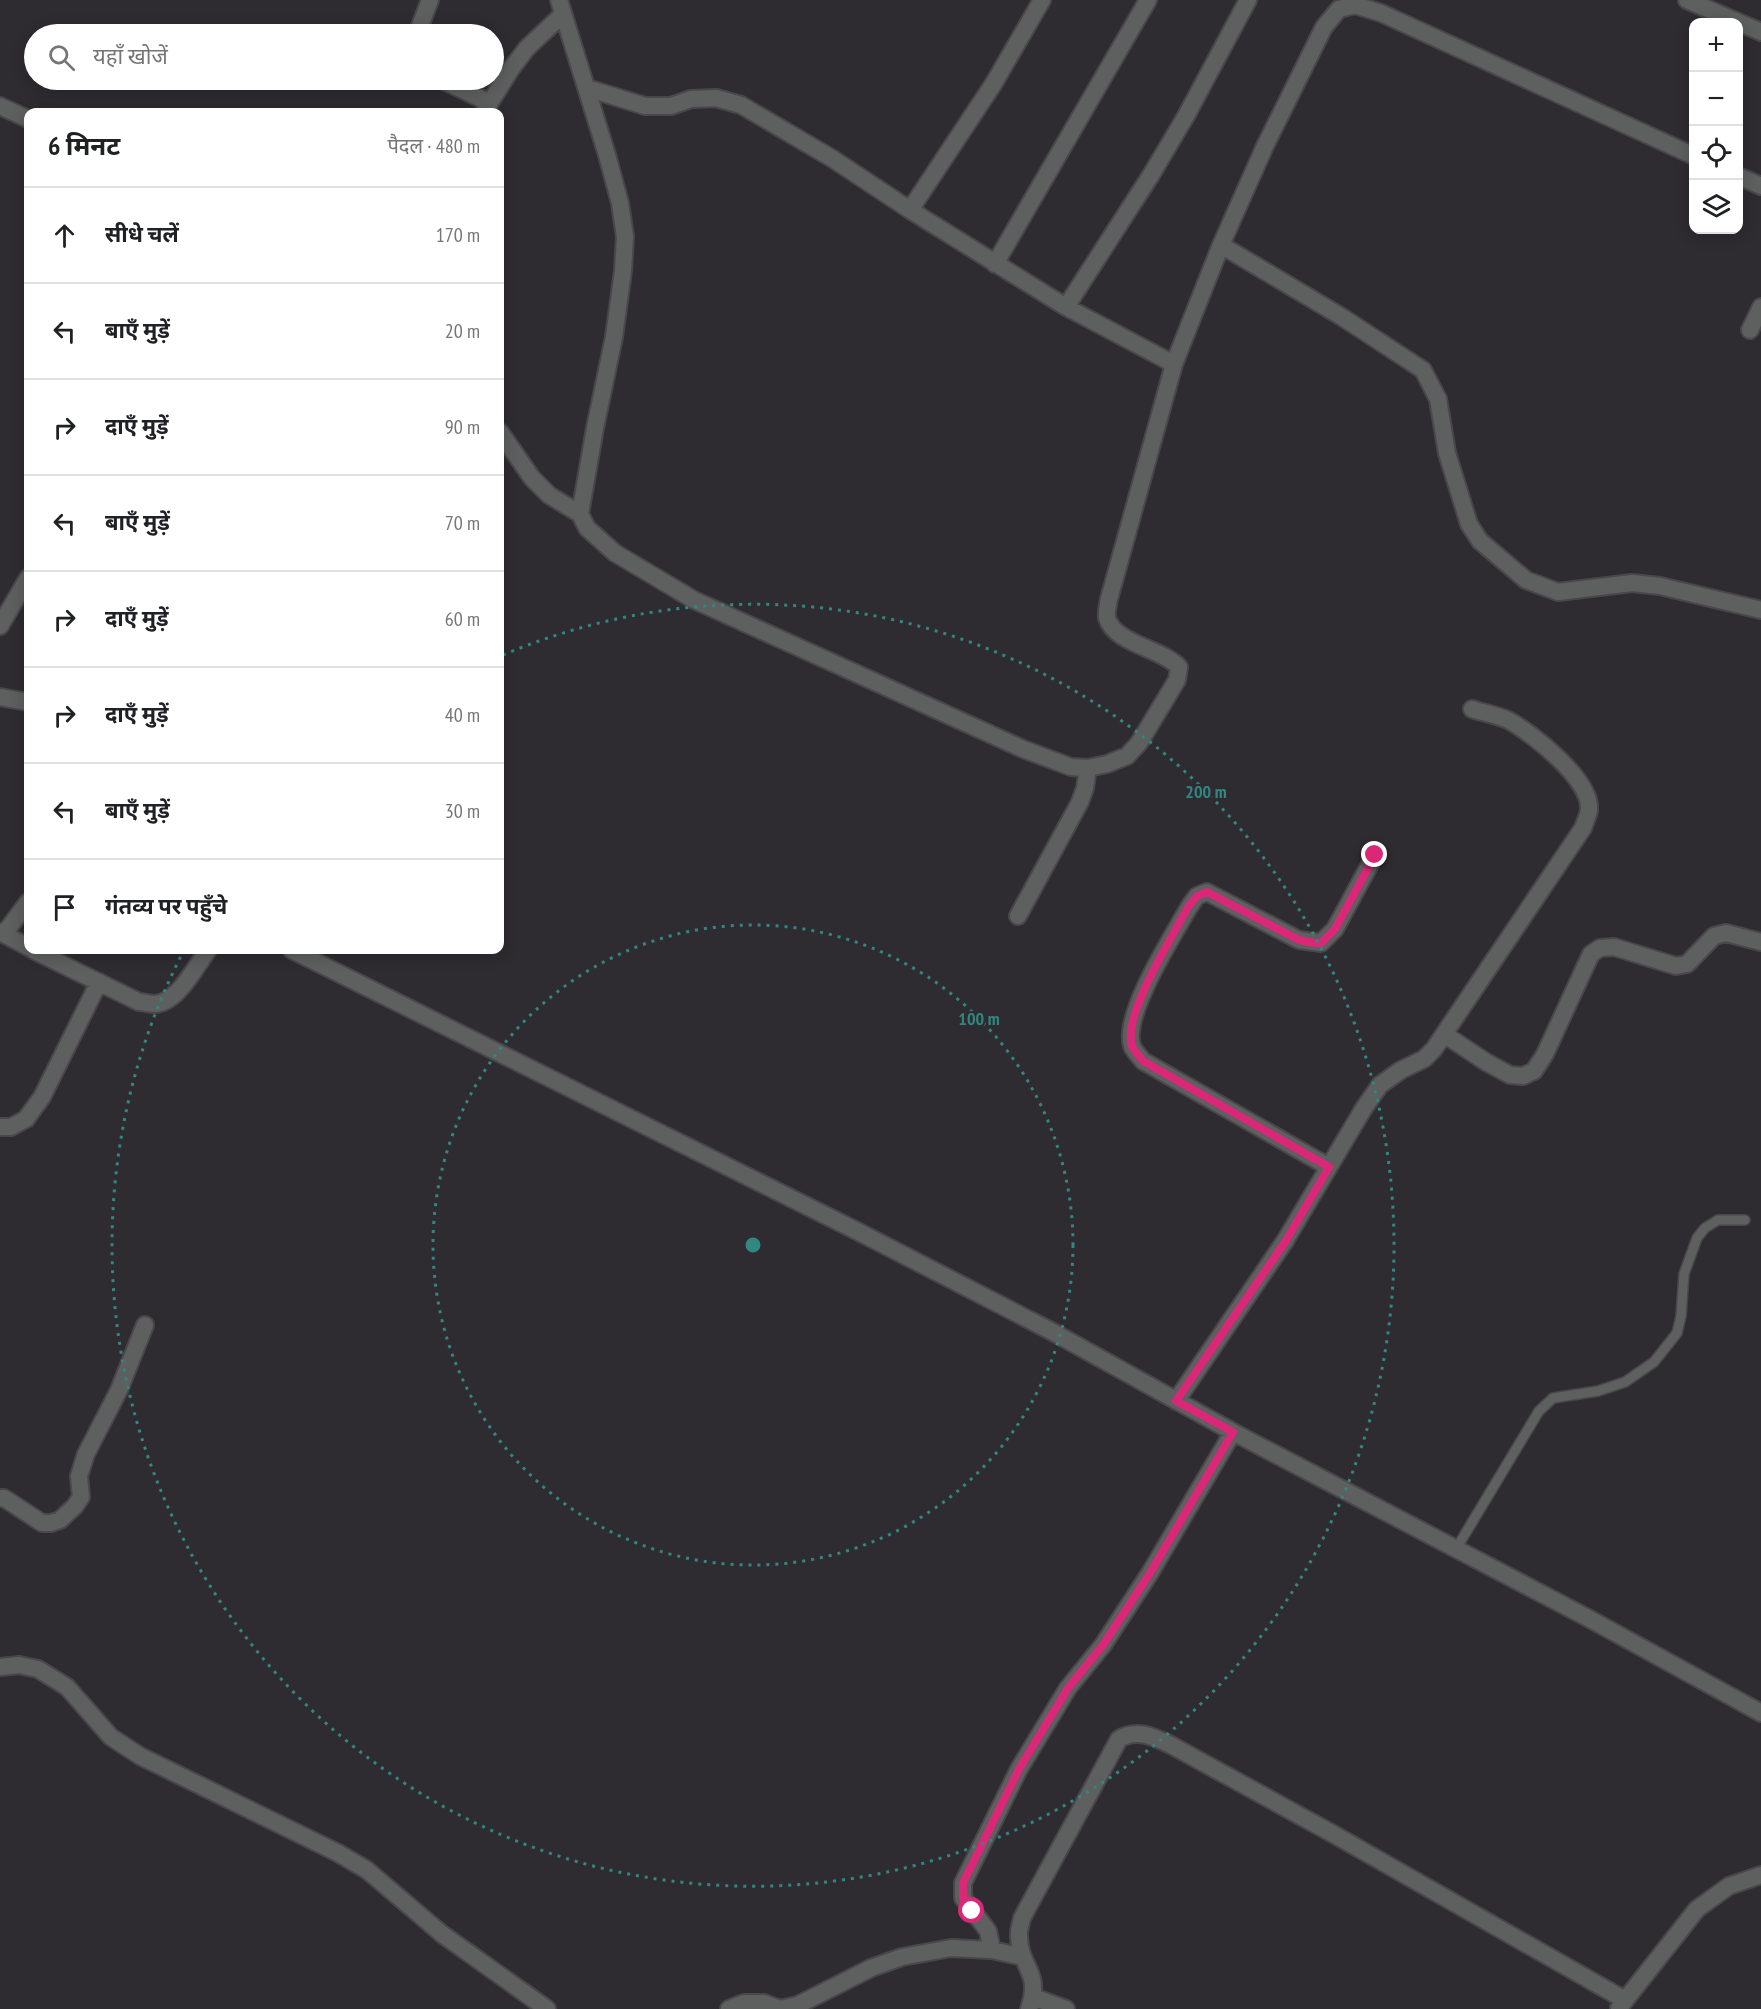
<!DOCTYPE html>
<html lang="hi">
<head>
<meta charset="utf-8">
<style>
  body { margin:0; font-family:"PT Sans Narrow","Noto Sans Devanagari",sans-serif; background:#f6f6f6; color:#202124 }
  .controls { position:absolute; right:18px; top:18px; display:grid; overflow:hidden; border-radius:12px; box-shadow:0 3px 15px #0003 }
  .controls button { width:54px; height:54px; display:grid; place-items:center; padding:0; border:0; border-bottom:2px solid #e0e0e0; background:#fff; color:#202124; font:30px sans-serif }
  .stop { position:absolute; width:18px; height:18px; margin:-14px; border:4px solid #db2777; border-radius:50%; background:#fff }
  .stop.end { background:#db2777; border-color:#fff; box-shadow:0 2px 6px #0008 }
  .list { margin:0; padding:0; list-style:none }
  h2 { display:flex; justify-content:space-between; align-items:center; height:78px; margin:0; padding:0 24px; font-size:26px }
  h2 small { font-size:20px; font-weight:400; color:#757577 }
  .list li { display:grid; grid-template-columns:39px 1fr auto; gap:18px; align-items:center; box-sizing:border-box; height:96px; padding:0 24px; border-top:2px solid #e0e0e0 }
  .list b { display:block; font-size:22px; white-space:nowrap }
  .list em { font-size:20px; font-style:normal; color:#757577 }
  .icon { flex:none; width:33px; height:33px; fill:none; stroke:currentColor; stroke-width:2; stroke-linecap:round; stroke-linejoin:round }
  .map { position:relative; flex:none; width:1761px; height:2009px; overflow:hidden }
  .search { position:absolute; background:#fff; box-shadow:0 3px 15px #0003; left:24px; top:24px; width:480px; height:66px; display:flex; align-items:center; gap:15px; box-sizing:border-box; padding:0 21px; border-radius:33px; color:#757577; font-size:22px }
  .panel { position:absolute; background:#fff; box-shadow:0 3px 15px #0003; left:24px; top:108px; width:480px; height:846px; border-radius:12px }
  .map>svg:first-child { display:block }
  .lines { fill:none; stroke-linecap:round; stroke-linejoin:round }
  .service-casing { stroke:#4a474c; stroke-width:12 }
  .minor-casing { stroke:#4a474c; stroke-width:20 }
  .service { stroke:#5e605f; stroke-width:9 }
  .minor { stroke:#5e605f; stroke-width:16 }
  .route { stroke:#db2777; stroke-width:8 }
  .ring { fill:none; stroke:#308881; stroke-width:3; stroke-dasharray:3 6 }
  .centre { fill:#308881; stroke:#2f2c31; stroke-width:3 }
  .ring-label { font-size:18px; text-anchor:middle; font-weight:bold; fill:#308881; stroke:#2f2c31; stroke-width:4.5; stroke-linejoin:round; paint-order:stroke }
</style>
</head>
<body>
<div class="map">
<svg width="1761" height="2009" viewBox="0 0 1761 2009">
  <rect width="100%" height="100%" fill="#2f2c31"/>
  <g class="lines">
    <defs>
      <path id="service" d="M 1456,1549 L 1539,1411 L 1553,1398 L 1598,1391 L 1625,1382 L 1654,1362 L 1677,1333 L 1681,1316 L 1684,1274 L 1697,1238 L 1705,1228 L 1718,1220 L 1745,1220"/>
      <path id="minor" d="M 559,0 L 607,155 L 620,203 L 625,237 L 623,271 L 614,337 L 595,428 L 580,514 L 587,528 L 615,553 L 694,600 L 1023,749 L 1071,767 L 1088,768 L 1107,764 L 1127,756 L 1139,743 L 1177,680 L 1179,667 C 1161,648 1115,644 1107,618 C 1106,612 1108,605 1109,599 L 1174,364 L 1221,245 L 1265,146 L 1324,27 L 1339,9 L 1355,5 L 1381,13 L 1694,156
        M 1687,0 L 1761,32
        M 417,34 L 430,0
        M 442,80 L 490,103
        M 587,88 L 645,106 L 671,106 L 691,99 L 716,98 L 741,105 L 833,159 L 910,210 L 1066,307 L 1174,364
        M 0,106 L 28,119
        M 484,112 L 511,69 L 527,48 L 563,14
        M 1738,176 L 1761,186
        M 910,210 L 994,83 L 1042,0
        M 1221,245 L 1342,317 L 1423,370 L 1438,399 L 1447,453 L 1469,524 L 1480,541 L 1526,580 L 1558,592 L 1632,583 L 1660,586 L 1761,610
        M 995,264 L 1148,0
        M 1066,307 L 1151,175 L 1186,116 L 1248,0
        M 1750,330 L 1761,307
        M 500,432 L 532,478 L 549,495 L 580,514
        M 0,626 L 28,578
        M 0,697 L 28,702
        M 1018,916 L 1080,802 L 1085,788 L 1088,768
        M 0,932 L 28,947
        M 4,934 L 28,902
        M 33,950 L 139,1002 C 144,1002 150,1004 154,1004 C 177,1004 196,966 208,950
        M 292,950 L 857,1231 L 1051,1331 L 1233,1432 L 1588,1618 L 1761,1713
        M 1444,1034 L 1486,1062 L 1510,1075 L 1523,1076 L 1534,1071 L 1545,1054 L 1591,954 L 1600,948 L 1614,947 L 1676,966 L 1687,964 L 1714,936 L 1726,933 L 1761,942
        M 0,1127 L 11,1127 L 26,1119 L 42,1097 L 99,982
        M 1329,1167 L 1143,1061 C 1140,1057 1134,1051 1132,1046 C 1122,1015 1173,936 1189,907 L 1197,896 L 1207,892 L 1299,940 L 1321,943 L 1335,929 L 1375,855
        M 1176,1401 L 1285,1241 L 1364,1108 L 1380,1085 L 1401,1070 L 1424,1059 L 1434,1049 L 1583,828 C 1585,822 1588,816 1589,810 C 1592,780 1532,733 1508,720 C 1497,715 1484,713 1472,709
        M 0,1498 L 4,1498 L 42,1523 L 51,1523 L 60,1520 L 75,1506 L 81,1497 L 79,1476 L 86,1454 L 119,1390 L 145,1325
        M 0,1667 L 19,1665 L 38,1669 L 67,1687 L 111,1737 L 140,1756 L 338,1853 L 367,1870 L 442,1934 L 547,2009
        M 992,1950 L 988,1931 L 963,1898 L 963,1883 L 1019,1769 L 1068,1688 L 1103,1645 L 1150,1573 L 1233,1432
        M 1033,1997 L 1066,2009
        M 1619,2008 L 1697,1909 L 1729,1886 L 1761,1875
        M 729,2009 L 744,2003 L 764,2003 L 780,2009 L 798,2005 L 871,1968 L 902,1957 L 951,1948 L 992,1950 L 1023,1957
        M 1029,2009 C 1042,1971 1020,1969 1019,1937 C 1018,1931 1021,1924 1022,1918 L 1119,1739 C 1137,1728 1154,1737 1171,1745 L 1335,1835 L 1625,2000"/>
    </defs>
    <use href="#service" class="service-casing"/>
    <use href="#minor" class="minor-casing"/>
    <use href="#service" class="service"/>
    <use href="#minor" class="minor"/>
  </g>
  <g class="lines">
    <path class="route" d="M 972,1911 L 963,1898 L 963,1883 L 1019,1769 L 1068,1688 L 1103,1645 L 1150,1573 L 1233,1432 L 1176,1401 L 1285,1242 L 1329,1167 L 1143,1061 C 1140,1056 1134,1051 1132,1046 C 1122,1015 1173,936 1188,907 L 1197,896 L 1207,892 L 1299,940 L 1314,943 L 1321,943 L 1335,929 L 1375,855"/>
  </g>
  <g class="ring">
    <circle cx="753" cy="1245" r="320"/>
    <path d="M503 655A641 641 0 1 1 182 954"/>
  </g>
  <circle cx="753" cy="1245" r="9" class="centre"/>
  <g class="ring-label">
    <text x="1206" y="798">200 m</text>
    <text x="979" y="1025">100 m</text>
  </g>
</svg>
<div class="controls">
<button>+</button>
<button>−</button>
<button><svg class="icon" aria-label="locate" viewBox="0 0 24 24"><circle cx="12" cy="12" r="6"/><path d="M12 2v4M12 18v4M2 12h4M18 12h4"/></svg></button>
<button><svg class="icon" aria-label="layers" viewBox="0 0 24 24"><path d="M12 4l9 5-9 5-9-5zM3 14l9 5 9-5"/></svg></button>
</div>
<div class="stop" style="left:972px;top:1911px"></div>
<div class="stop end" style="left:1375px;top:855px"></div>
<div class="search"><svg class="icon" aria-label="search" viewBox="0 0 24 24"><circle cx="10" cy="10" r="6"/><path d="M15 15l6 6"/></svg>यहाँ खोजें</div>
<section class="panel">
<h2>6 मिनट<small>पैदल · 480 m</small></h2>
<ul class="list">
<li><svg class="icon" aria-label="ahead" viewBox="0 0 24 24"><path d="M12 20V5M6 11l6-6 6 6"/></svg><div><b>सीधे चलें</b></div><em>170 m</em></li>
<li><svg class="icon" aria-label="left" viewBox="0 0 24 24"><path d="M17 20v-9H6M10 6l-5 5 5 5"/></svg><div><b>बाएँ मुड़ें</b></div><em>20 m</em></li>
<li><svg class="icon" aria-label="right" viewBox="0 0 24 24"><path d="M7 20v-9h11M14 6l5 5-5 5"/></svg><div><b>दाएँ मुड़ें</b></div><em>90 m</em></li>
<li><svg class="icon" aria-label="left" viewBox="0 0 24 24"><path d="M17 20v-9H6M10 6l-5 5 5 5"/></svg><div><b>बाएँ मुड़ें</b></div><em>70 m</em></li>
<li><svg class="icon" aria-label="right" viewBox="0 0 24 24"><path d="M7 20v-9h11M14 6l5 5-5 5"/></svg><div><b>दाएँ मुड़ें</b></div><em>60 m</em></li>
<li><svg class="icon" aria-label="right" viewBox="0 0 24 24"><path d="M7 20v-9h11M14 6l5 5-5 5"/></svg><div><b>दाएँ मुड़ें</b></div><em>40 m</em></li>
<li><svg class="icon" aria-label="left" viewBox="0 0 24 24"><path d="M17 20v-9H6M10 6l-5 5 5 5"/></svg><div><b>बाएँ मुड़ें</b></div><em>30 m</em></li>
<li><svg class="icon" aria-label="arrive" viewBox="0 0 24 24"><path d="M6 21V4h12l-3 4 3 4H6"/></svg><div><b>गंतव्य पर पहुँचे</b></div></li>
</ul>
</section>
</div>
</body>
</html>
